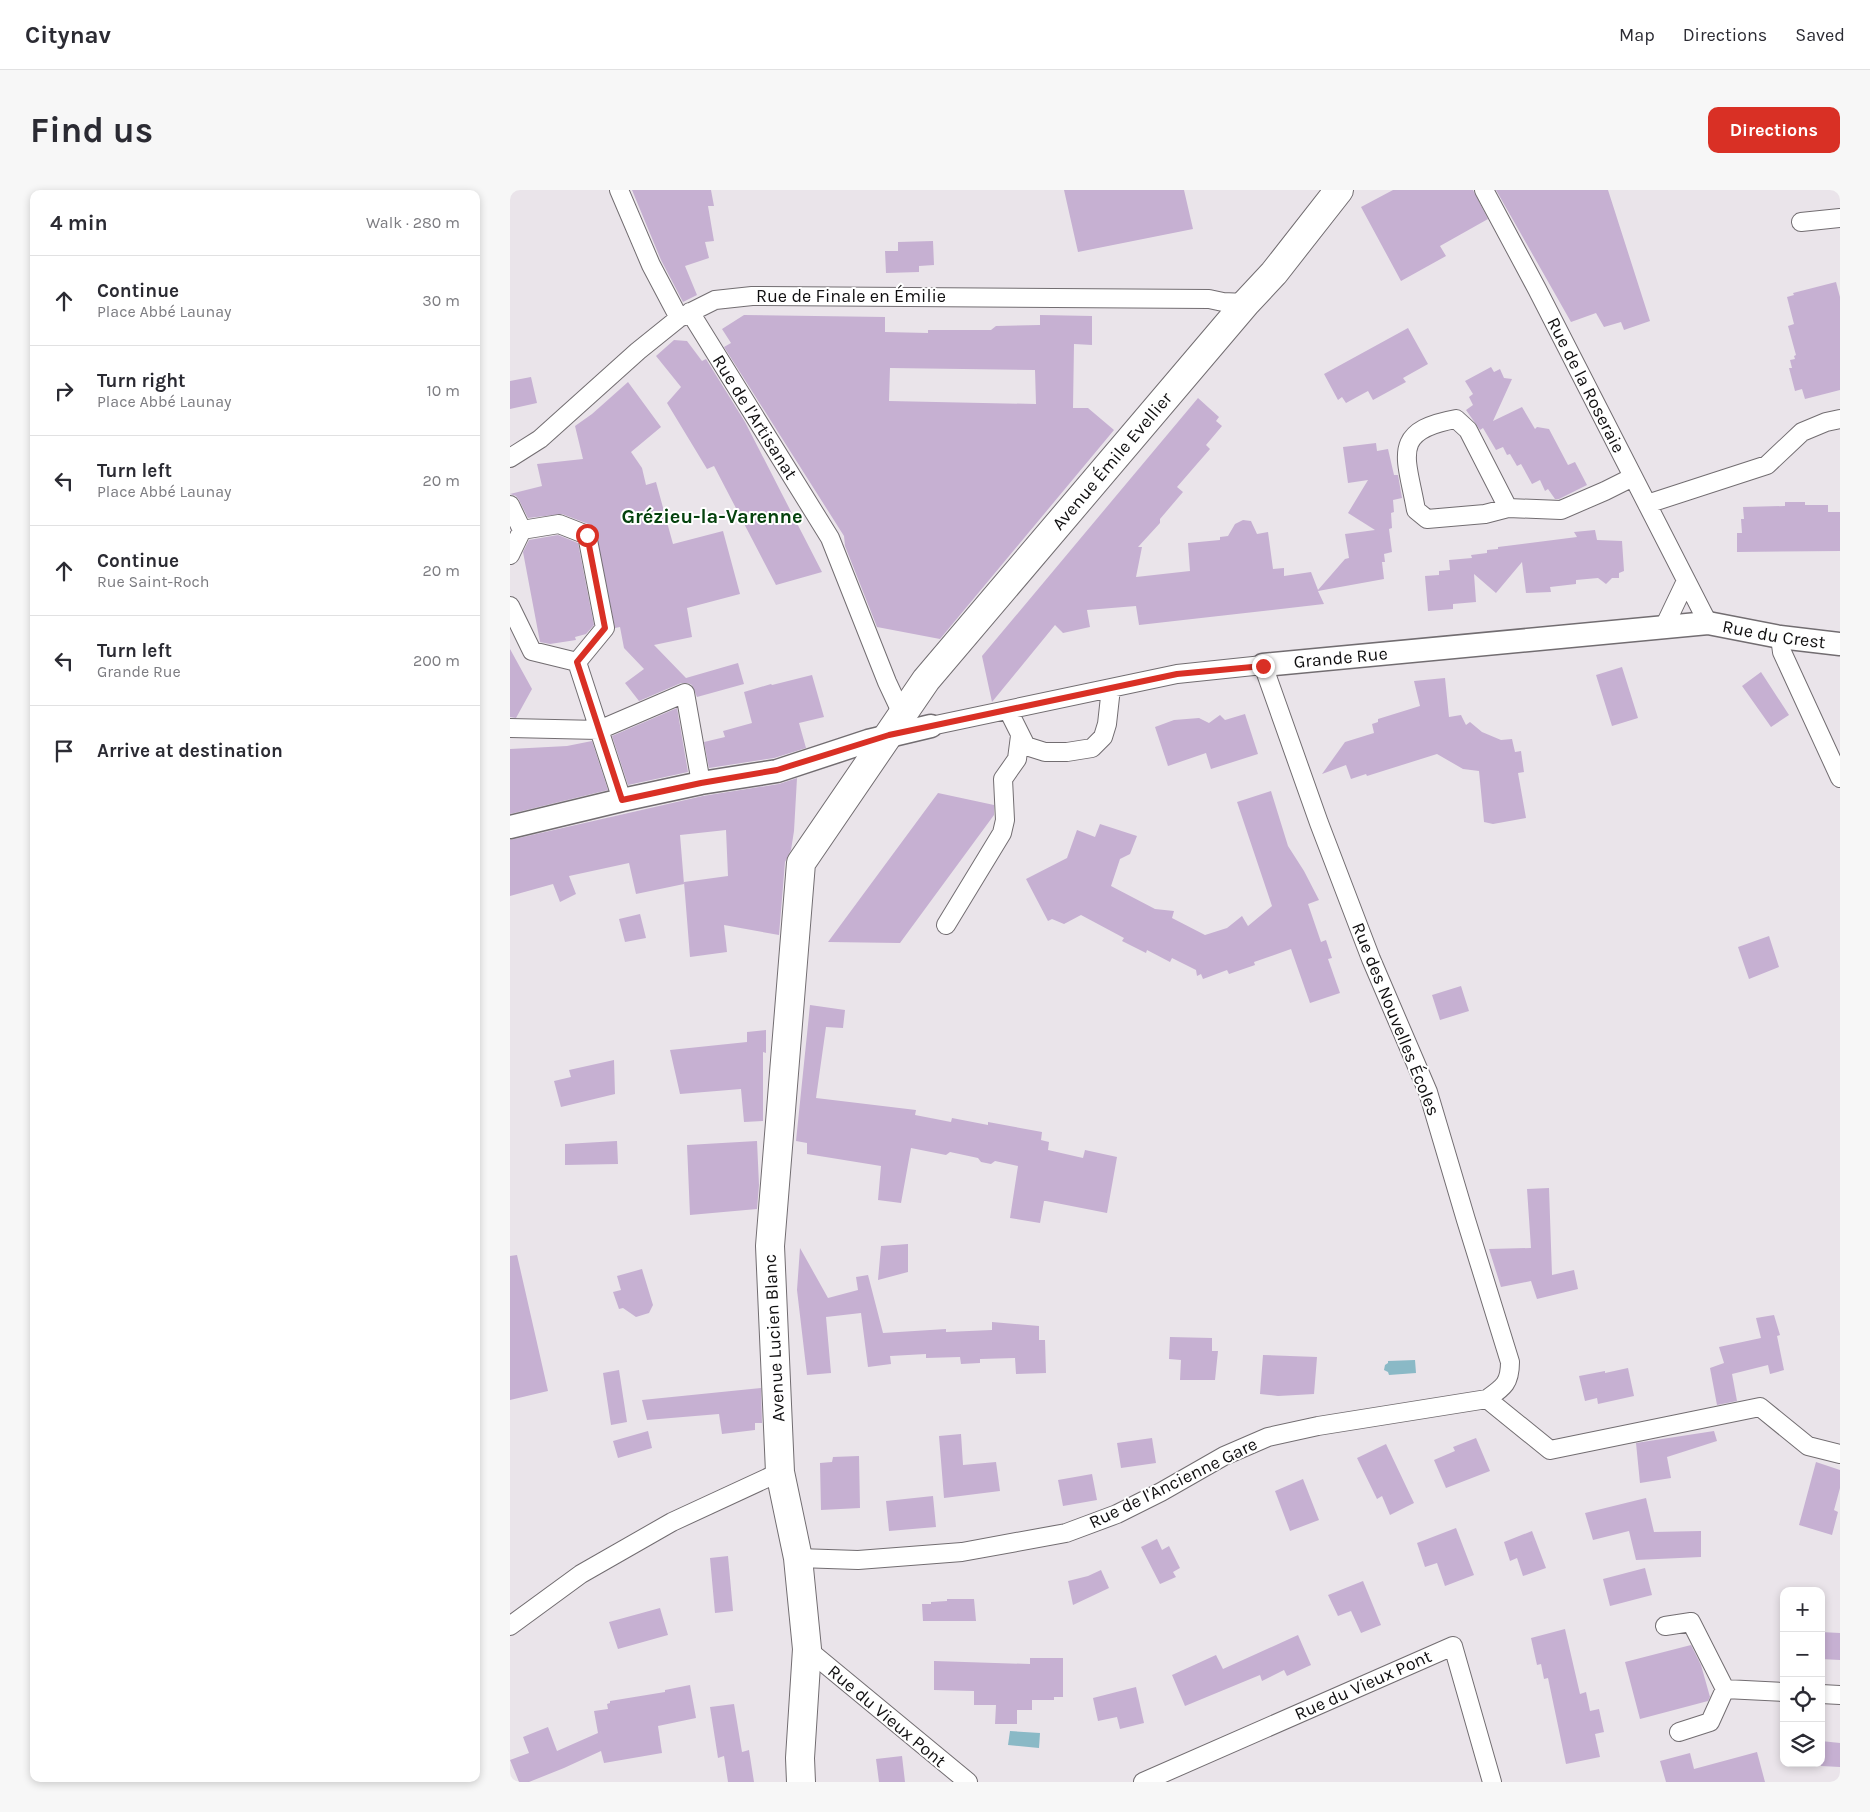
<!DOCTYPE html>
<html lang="en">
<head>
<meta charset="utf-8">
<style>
  body { margin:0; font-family:Karla,sans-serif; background:#f7f7f7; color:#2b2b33 }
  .controls { position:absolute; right:15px; bottom:15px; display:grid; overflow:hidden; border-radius:10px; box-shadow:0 2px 8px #0003 }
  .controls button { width:45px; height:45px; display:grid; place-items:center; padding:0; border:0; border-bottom:1px solid #e1e1e2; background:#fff; color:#2b2b33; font:25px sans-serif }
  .stop { position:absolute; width:15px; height:15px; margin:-11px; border:4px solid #d93025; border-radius:50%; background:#fff }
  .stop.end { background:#d93025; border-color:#fff; box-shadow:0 1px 5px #0008 }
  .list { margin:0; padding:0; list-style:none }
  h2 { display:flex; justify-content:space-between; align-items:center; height:65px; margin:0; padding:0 20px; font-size:21px }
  h2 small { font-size:16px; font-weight:400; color:#7c7c81 }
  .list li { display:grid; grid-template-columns:32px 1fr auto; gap:15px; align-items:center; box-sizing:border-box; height:90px; padding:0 20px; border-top:1px solid #e1e1e2 }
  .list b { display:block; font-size:19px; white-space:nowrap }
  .list p { margin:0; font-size:16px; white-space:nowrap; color:#7c7c81 }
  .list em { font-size:16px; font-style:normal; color:#7c7c81 }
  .icon { flex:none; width:28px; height:28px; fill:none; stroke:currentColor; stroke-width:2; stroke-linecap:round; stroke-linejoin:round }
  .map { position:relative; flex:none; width:1330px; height:1592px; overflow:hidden; border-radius:10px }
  header { display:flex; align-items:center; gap:30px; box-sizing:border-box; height:70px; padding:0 25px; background:#fff; border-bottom:1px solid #e1e1e2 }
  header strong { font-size:24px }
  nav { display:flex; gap:28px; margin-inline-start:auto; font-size:18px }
  .intro { display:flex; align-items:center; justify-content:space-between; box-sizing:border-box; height:120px; padding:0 30px }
  h1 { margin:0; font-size:35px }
  .button { padding:12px 22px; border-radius:10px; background:#d93025; color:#fff; font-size:18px; font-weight:700 }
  main { display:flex; gap:30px; padding:0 30px }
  aside { flex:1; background:#fff; border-radius:10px; box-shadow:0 2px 8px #0003 }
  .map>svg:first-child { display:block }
  .water { fill:#8ab9c6 }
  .building { fill:#c6b0d2; fill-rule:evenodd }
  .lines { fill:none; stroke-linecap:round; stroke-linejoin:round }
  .minor-casing { stroke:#726d71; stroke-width:20 }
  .tertiary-casing { stroke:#726d71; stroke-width:25 }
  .primary-casing { stroke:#726d71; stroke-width:30 }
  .minor { stroke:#fff; stroke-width:18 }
  .tertiary { stroke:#fff; stroke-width:22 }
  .primary { stroke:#fff; stroke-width:28 }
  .route { stroke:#d93025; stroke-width:6 }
  .labels { text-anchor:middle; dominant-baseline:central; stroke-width:4; stroke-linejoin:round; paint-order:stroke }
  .street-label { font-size:18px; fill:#100f10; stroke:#fff }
  .quarter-label { font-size:20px; font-weight:bold; fill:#05420e; stroke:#fff }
</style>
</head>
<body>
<header>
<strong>Citynav</strong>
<nav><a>Map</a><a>Directions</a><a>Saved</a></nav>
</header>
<div class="intro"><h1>Find us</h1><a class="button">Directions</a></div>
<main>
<aside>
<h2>4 min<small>Walk · 280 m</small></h2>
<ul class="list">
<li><svg class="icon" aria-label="ahead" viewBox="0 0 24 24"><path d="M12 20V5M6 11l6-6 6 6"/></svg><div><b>Continue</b><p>Place Abbé Launay</p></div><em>30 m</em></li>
<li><svg class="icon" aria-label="right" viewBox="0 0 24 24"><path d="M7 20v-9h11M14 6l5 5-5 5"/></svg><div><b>Turn right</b><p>Place Abbé Launay</p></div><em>10 m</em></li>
<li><svg class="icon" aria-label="left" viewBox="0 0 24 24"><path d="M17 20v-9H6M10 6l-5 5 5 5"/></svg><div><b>Turn left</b><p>Place Abbé Launay</p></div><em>20 m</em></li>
<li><svg class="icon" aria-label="ahead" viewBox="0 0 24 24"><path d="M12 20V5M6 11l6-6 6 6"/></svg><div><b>Continue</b><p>Rue Saint-Roch</p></div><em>20 m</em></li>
<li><svg class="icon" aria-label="left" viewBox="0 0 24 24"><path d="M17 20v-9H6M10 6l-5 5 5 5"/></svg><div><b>Turn left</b><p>Grande Rue</p></div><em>200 m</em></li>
<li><svg class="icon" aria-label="arrive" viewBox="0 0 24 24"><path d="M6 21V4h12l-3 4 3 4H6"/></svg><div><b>Arrive at destination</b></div></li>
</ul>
</aside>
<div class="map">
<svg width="1330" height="1592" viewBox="0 0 1330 1592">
  <rect width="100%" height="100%" fill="#eae4ea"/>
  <path class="water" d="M 905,1170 L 906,1183 L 879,1185 L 878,1182 L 874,1180 L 875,1175 L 878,1173 L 878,1171 Z
    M 500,1541 L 530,1543 L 529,1558 L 498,1555 Z"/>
  <path class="building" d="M 122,0 L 201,0 L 204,16 L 198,16 L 204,51 L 195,52 L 199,68 L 175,76 L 187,105 L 173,112 L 151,70 Z
    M 554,0 L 674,0 L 683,39 L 568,62 Z
    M 883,0 L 963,0 L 978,29 L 930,56 L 936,66 L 891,91 L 851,17 Z
    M 986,0 L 1098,0 L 1140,131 L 1114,140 L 1111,132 L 1094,137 L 1086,123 L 1061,132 Z
    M 423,51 L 424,75 L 409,76 L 409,82 L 376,83 L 375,61 L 388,61 L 388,52 Z
    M 1326,92 L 1330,107 L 1330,200 L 1295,209 L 1292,199 L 1285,201 L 1279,178 L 1282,178 L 1280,170 L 1285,169 L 1284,166 L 1286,165 L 1278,136 L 1284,134 L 1277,107 L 1284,105 L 1283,103 Z
    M 234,125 L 375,127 L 375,142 L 418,143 L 418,140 L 481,140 L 486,136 L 530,135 L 530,125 L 582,126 L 582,155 L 564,154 L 563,218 L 578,218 L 604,240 L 430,449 L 367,437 L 335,356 L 334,346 L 214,157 L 221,153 L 212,139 ZM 380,178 L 525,180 L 526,214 L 379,211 Z
    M 898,138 L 918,174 L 893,188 L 896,192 L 863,210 L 858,201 L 836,213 L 832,207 L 828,210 L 814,184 Z
    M 164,150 L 177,151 L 192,171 L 196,169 L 235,232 L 312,382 L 266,395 L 204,276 L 197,279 L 157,213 L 171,197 L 146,166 Z
    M 981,177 L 984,182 L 990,179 L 994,188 L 1002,189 L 983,231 L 1012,217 L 1025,239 L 1027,237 L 1039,239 L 1058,275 L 1065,272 L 1077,295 L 1049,309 L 1045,309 L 1038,299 L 1035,301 L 1030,290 L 1022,294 L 1011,274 L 1007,276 L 1000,264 L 997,265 L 993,257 L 986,260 L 973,238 L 970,240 L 956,220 L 963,215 L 959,207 L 963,204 L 955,191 Z
    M 21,187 L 27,213 L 0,219 L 0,191 Z
    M 118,192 L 151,237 L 121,262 L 132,278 L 136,295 L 146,292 L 163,354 L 213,341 L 230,404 L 177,418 L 182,447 L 144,455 L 176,488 L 228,473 L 234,494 L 187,507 L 182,495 L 178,493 L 171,493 L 129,511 L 115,493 L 134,479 L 114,458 L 110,437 L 105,438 L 85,339 L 81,335 L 52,324 L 18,328 L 9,310 L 6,306 L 0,304 L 32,296 L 27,274 L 73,269 L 65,236 L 82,224 Z
    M 688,208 L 709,227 L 706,231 L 712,236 L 696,255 L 700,259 L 667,297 L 673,302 L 650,329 L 650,333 L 628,357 L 632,357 L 626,387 L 680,381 L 678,353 L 710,350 L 710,347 L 718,346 L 725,334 L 733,330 L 741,331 L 747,344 L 758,342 L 763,379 L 774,378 L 774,386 L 801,382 L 808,400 L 835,369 L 839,368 L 835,344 L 865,340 L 838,323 L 858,290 L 838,293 L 833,257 L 866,253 L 867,261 L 878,259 L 884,285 L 888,285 L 892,308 L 883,310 L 884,322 L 881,323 L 882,338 L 879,339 L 882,362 L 874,364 L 875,372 L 872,372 L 874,389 L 808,401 L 814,414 L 629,435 L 626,416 L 577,420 L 580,437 L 553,443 L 545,435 L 482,512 L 472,466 Z
    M 1275,312 L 1295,312 L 1295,315 L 1318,315 L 1318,322 L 1330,322 L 1330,361 L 1227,362 L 1227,343 L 1232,343 L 1231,329 L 1234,329 L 1233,317 L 1275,316 Z
    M 1085,340 L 1087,350 L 1112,351 L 1114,381 L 1109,383 L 1109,388 L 1102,388 L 1096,394 L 1088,388 L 1066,390 L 1066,394 L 1040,397 L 1041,402 L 1016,403 L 1012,372 L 986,403 L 964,384 L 966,412 L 943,414 L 943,419 L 918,421 L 915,386 L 929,385 L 929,381 L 940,380 L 939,370 L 962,368 L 961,365 L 977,363 L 977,360 L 988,359 L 988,357 L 1067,347 L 1064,342 Z
    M 48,345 L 68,353 L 84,435 L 76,444 L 65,447 L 66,450 L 40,454 L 30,452 L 13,362 L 19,350 Z
    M 0,459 L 22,499 L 6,528 L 0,527 Z
    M 1112,477 L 1128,528 L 1102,536 L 1086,485 Z
    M 1251,482 L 1279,525 L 1261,537 L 1232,496 Z
    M 302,485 L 314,527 L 289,533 L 296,558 L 264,568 L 199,578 L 194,552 L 215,547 L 213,541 L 242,533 L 234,502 L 261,494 L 262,495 Z
    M 935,488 L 939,527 L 951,525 L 956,535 L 960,532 L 972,542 L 991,550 L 1002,549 L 1005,562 L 1011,561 L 1014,582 L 1008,583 L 1016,628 L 983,634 L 974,632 L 969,581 L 953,579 L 927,564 L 857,586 L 856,584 L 841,589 L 836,575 L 812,584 L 835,552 L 864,543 L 862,534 L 868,532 L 868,529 L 910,516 L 904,491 Z
    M 167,518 L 178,582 L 118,595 L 102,546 Z
    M 735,524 L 748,564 L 701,579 L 696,563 L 658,576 L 645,537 L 664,530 L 689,528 L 699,533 L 710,525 L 715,530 Z
    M 82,551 L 98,600 L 0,624 L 0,559 L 57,556 Z
    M 287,588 L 284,641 L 281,660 L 275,672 L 269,745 L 214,735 L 217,762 L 180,767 L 174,692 L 218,686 L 216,640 L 170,645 L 174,694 L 126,704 L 119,673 L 59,686 L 66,704 L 50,712 L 43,694 L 0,706 L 0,650 L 193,606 L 269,594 Z
    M 761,601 L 778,656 L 794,681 L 809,710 L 798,714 L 811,752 L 816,750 L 822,768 L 818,769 L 830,803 L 800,813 L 781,759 L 744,772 L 745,775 L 719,784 L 717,780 L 693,789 L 691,784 L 687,786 L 686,780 L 662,768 L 660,772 L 637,760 L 636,763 L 612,751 L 614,748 L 571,725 L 554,734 L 542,729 L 538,731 L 516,689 L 557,668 L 567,640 L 585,647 L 590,634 L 627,646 L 620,664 L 610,669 L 601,696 L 645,719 L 664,721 L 662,728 L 695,745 L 717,738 L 732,726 L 738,736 L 762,716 L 727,612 Z
    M 428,603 L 484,615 L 484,625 L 390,753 L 318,752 Z
    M 130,724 L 136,748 L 115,752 L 109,729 Z
    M 1259,746 L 1269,777 L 1239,789 L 1228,757 Z
    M 951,796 L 959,821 L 930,830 L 922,805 Z
    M 300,815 L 335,820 L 333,838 L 316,837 L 306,908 L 406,920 L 405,925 L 441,932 L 442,928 L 478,935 L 478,932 L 532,942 L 531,950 L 539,952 L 538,960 L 573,968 L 575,960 L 607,967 L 597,1023 L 536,1011 L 534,1011 L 530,1033 L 500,1028 L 508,976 L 485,971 L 481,974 L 471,972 L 468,968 L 440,962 L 436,965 L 401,958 L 391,1013 L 368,1010 L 371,976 L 297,964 L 297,953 L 286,951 Z
    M 256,840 L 256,863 L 253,862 L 253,931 L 234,932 L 231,899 L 170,904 L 160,860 L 237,852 L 237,842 Z
    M 104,870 L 105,904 L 51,917 L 44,891 L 61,887 L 59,880 Z
    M 107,951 L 108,974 L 55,975 L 55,954 Z
    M 247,951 L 249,995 L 247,1019 L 180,1025 L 177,955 Z
    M 1039,998 L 1042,1085 L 1064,1080 L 1068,1099 L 1027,1109 L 1021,1091 L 991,1097 L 979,1059 L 1021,1058 L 1017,999 Z
    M 398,1054 L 398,1082 L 368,1090 L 371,1056 Z
    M 290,1058 L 318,1108 L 348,1100 L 346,1087 L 358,1085 L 373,1143 L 436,1139 L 436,1142 L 482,1140 L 482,1132 L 529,1136 L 529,1150 L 535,1150 L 536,1183 L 506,1184 L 505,1168 L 470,1169 L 470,1173 L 451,1174 L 450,1167 L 416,1168 L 416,1164 L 380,1166 L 381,1174 L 358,1177 L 351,1123 L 316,1127 L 321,1183 L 297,1185 L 287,1100 Z
    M 7,1065 L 38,1201 L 0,1210 L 0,1066 Z
    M 132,1079 L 143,1115 L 139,1123 L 126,1127 L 113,1118 L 109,1119 L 103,1102 L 111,1100 L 107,1086 Z
    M 1264,1125 L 1270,1145 L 1267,1146 L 1274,1180 L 1260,1184 L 1258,1175 L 1222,1184 L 1227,1211 L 1207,1215 L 1200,1178 L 1214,1173 L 1209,1157 L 1251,1148 L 1246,1128 Z
    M 660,1147 L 702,1148 L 702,1161 L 708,1161 L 705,1190 L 670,1190 L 671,1170 L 659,1169 Z
    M 753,1165 L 807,1167 L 804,1204 L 768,1206 L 750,1204 Z
    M 1118,1178 L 1124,1206 L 1088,1214 L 1087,1208 L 1075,1211 L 1069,1186 L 1095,1181 L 1095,1183 Z
    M 109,1180 L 117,1232 L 101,1235 L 93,1183 Z
    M 251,1198 L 252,1233 L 245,1233 L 245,1240 L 212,1244 L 209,1224 L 137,1230 L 132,1210 Z
    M 138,1241 L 142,1258 L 108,1268 L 103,1251 Z
    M 1204,1241 L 1207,1251 L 1157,1267 L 1161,1288 L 1130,1293 L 1126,1253 Z
    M 451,1244 L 453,1275 L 486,1272 L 490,1301 L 434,1308 L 429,1246 Z
    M 642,1248 L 646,1273 L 611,1278 L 607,1253 Z
    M 966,1248 L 980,1281 L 936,1298 L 924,1270 L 945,1261 L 943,1257 Z
    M 876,1254 L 904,1313 L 880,1325 L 872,1306 L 867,1309 L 847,1268 Z
    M 349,1266 L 350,1318 L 311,1320 L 310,1273 L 322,1272 L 323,1267 Z
    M 1306,1272 L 1330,1280 L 1330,1298 L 1324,1320 L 1328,1322 L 1322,1345 L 1289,1335 Z
    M 582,1284 L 587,1310 L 553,1316 L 548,1290 Z
    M 793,1289 L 809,1330 L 780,1341 L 765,1301 Z
    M 423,1306 L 426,1337 L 379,1341 L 376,1311 Z
    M 1136,1308 L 1144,1342 L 1191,1341 L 1191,1367 L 1126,1370 L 1119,1341 L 1083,1350 L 1075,1323 Z
    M 946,1338 L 964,1385 L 935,1396 L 927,1373 L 915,1377 L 907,1353 Z
    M 1022,1341 L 1036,1378 L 1013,1386 L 1007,1368 L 1000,1371 L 994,1352 Z
    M 647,1349 L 652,1360 L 659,1356 L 670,1378 L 663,1382 L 666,1387 L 650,1394 L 631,1357 Z
    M 218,1366 L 223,1421 L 205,1423 L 200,1368 Z
    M 1135,1378 L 1142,1405 L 1100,1416 L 1093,1389 Z
    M 591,1380 L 599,1398 L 563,1415 L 558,1391 L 578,1386 Z
    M 853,1391 L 871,1435 L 851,1443 L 841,1421 L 828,1426 L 818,1405 Z
    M 437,1409 L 464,1409 L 466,1431 L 413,1431 L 412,1414 L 421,1414 L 421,1412 L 437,1411 Z
    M 150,1418 L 158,1445 L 108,1459 L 99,1432 Z
    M 1055,1439 L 1070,1504 L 1076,1502 L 1080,1521 L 1089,1519 L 1094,1542 L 1085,1544 L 1090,1567 L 1056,1574 L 1038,1488 L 1034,1489 L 1031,1474 L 1027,1475 L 1021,1448 Z
    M 1311,1442 L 1330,1443 L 1330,1470 L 1311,1469 Z
    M 788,1445 L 801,1475 L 777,1486 L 774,1480 L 752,1491 L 750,1485 L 675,1516 L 662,1485 L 706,1465 L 713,1479 Z
    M 1181,1455 L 1191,1475 L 1200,1507 L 1198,1511 L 1130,1529 L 1115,1472 Z
    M 520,1468 L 553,1468 L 553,1507 L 544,1507 L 544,1510 L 522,1510 L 522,1520 L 507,1520 L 507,1534 L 485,1534 L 486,1515 L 464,1515 L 464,1501 L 424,1500 L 424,1471 L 520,1474 Z
    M 180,1495 L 186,1528 L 148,1536 L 152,1563 L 94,1573 L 91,1561 L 54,1578 L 19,1592 L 9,1592 L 0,1570 L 19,1563 L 13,1547 L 38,1537 L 47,1561 L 88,1543 L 84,1521 L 98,1519 L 97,1514 L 100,1513 L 100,1511 L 155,1502 L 155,1500 Z
    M 626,1497 L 634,1533 L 610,1539 L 607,1527 L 588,1531 L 583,1508 Z
    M 224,1514 L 232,1562 L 239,1560 L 244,1592 L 218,1592 L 214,1566 L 208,1568 L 200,1517 Z
    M 1311,1551 L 1330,1553 L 1330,1577 L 1311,1576 Z
    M 1247,1562 L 1255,1592 L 1156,1592 L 1150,1571 L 1180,1563 L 1184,1579 Z
    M 392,1566 L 395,1592 L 369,1592 L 366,1569 Z"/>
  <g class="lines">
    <defs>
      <path id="minor" d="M 109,0 L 141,75 L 169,128
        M 974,0 L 1027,99 L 1198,433
        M 1291,32 L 1330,28
        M 180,122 L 320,348 L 377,492 L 392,524
        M 0,268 L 30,249 L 128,161 L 169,128 L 205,110 L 242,106 L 699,109 L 713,112 L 736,113
        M 1137,314 L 1257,275 L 1292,242 L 1316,232 L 1330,229
        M 0,315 L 12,340
        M 998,318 L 975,324 L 917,329 L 906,320 C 897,268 879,241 946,229 L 958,240 L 998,318 L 1051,320 L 1095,301 L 1123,287
        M 0,365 L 12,340 L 49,334 L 77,345 L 95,438 L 67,472
        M 0,416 L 22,461 L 67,472
        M 1154,437 L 1176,391
        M 1270,447 L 1272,462 L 1330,588
        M 67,472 L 112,610
        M 498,520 L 516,556 L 535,562 L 557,562 L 582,558 L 593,547 L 597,534 L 601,498
        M 0,538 L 89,540 L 175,503 L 191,593
        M 436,735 L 492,643 L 495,630 L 493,589 L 507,569 L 510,546
        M 977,1209 L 1040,1260 L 1250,1217 L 1298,1256 L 1330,1264
        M 288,1368 L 348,1370 L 452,1362 L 556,1343 L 607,1324 L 651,1302 L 714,1266 L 758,1247 L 808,1236 L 977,1209 C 994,1197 1000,1193 1000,1172 L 956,1030 L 918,902 L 861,769 L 809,633 L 753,475 L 667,484 L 421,536
        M 0,1436 L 71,1384 L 162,1332 L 270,1282
        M 1155,1436 L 1181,1432 L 1215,1499 L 1274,1502
        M 297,1459 L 458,1592
        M 1311,1504 L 1330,1505
        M 1169,1542 L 1200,1532 L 1215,1499
        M 633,1592 L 943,1456 L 982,1592"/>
      <g id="tertiary">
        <path id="s1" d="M 753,475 L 1198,433 L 1270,447 L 1330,454"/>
        <path d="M 0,637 L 112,610 L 191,593 L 267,581 L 358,551 L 421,536"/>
      </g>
      <g id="primary">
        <path id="s2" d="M 291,1592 L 290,1568 L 297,1459 L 288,1368 L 270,1282 L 260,1056 L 291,673 L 416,490 L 736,113 L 764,83 L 829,0"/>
      </g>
    </defs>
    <use href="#minor" class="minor-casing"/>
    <use href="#tertiary" class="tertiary-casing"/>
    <use href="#primary" class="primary-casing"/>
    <use href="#minor" class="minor"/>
    <use href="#tertiary" class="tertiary"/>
    <use href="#primary" class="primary"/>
  </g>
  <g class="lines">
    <path class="route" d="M 77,345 L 95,438 L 67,472 L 112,610 L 191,593 L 267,580 L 379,545 L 667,484 L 753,476"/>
  </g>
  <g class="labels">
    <g class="street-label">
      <text x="341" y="106">Rue de Finale en Émilie</text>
      <text transform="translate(1076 195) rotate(63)">Rue de la Roseraie</text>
      <text transform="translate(245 227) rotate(58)">Rue de l'Artisanat</text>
      <text stroke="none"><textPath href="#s2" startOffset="1432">Avenue Émile Evellier</textPath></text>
      <text stroke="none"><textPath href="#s1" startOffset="514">Rue du Crest</textPath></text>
      <text stroke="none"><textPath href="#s1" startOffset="78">Grande Rue</textPath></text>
      <text transform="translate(886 829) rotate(68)">Rue des Nouvelles Écoles</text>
      <text transform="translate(264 1148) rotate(-93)">Avenue Lucien Blanc</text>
      <text transform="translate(663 1293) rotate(-26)">Rue de l'Ancienne Gare</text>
      <text transform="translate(853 1495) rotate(-24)">Rue du Vieux Pont</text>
      <text transform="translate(377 1526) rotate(40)">Rue du Vieux Pont</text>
    </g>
    <g class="quarter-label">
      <text x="202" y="326">Grézieu-la-Varenne</text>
    </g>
  </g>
</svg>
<div class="controls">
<button>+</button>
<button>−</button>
<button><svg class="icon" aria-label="locate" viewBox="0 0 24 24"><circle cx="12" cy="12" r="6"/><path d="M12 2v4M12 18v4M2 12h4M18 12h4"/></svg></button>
<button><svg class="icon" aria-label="layers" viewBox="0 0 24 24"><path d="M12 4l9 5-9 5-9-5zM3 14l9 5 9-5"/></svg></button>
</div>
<div class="stop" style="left:77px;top:345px"></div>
<div class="stop end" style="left:753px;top:476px"></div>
</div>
</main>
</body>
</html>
